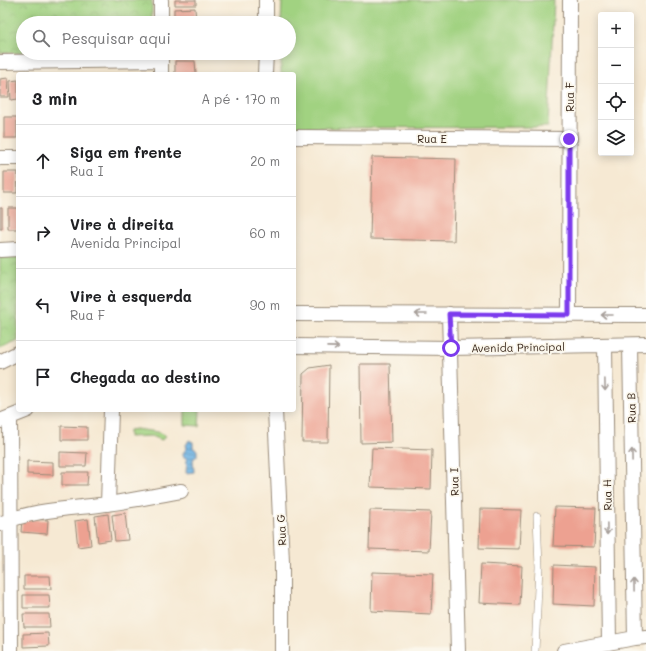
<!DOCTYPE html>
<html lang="pt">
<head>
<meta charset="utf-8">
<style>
  body { margin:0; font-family:Mali,sans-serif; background:#f2f2f2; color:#202124 }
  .controls { position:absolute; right:12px; top:12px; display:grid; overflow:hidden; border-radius:4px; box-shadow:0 2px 10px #0003 }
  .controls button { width:36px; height:36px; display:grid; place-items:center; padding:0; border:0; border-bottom:1px solid #e0e0e0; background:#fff; color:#202124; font:20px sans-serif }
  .stop { position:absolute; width:12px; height:12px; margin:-9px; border:3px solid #7c3aed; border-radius:50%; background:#fff }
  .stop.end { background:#7c3aed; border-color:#fff; box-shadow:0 1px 4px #0008 }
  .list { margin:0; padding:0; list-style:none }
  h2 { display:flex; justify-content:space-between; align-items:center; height:52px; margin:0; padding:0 16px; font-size:17px }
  h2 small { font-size:13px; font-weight:400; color:#757577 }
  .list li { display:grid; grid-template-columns:26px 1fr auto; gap:12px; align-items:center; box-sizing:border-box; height:72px; padding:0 16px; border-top:1px solid #e0e0e0 }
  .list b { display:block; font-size:15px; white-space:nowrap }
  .list p { margin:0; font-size:13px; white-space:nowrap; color:#757577 }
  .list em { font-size:13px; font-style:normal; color:#757577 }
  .icon { flex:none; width:22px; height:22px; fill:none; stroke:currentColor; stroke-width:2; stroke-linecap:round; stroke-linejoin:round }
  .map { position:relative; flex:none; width:646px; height:651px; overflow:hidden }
  .search { position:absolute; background:#fff; box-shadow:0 2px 10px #0003; left:16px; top:16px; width:280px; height:44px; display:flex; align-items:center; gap:10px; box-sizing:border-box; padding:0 14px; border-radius:22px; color:#757577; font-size:15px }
  .panel { position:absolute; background:#fff; box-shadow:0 2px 10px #0003; left:16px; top:72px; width:280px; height:340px; border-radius:4px }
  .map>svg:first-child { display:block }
  .grass { fill:#a1d281; stroke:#6e7e50 }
  .park { fill:url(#park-crowns); stroke:#6e7e50 }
  .water { fill:url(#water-rules); stroke:#546e80 }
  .building { fill:#eda191 }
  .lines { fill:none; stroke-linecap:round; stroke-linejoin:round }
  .lane-casing { stroke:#988a78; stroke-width:8 }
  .street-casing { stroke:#988a78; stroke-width:16 }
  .lane { stroke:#fff; stroke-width:7 }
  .street { stroke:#fff; stroke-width:14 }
  .oneway { stroke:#a79f9a }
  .route { stroke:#7c3aed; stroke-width:5 }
  .labels { text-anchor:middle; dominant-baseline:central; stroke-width:3.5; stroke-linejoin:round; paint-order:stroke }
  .street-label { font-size:11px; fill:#3b2a1e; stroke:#fbf7ec }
</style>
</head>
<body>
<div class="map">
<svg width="646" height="651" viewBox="0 0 646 651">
  <defs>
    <pattern id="park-crowns" width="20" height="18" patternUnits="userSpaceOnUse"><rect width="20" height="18" fill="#a1d281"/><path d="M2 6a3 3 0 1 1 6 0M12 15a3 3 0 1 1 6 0" fill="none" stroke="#8cb46f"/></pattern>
    <pattern id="water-rules" width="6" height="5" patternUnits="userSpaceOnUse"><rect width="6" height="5" fill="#6db2e3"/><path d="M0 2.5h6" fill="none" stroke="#5b91b7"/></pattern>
  </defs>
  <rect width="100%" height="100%" fill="#fbf7ec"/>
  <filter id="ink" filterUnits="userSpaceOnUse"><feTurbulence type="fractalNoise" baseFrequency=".025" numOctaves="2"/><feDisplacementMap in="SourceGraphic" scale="8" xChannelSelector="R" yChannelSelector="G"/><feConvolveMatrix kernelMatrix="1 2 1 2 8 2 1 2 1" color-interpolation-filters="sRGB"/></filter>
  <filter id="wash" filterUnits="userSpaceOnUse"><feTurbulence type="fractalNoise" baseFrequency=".012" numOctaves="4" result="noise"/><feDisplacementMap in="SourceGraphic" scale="16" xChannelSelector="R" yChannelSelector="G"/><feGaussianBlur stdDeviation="0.9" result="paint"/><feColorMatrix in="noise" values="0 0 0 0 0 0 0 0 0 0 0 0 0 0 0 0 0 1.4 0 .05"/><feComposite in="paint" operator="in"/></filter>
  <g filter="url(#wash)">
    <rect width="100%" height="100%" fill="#f6e9d3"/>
    <path class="grass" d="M 282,0 L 554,0 L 548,127 L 294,128 L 294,74 L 281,74 L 281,53 L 289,53 L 289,23 L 281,23 Z
      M 185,410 L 200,410 L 199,426 L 185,425 Z
      M 136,429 L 158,432 L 166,436 L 162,440 L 151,436 L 129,437 L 129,430 Z"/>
    <path class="park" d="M 0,0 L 152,0 L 152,23 L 23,23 L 23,53 L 27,53 L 0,53 Z
      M 0,257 L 18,257 L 18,341 L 0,349 Z"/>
    <path class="water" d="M 189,440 L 193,442 L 193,448 L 197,450 L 197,456 L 193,459 L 194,472 L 186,473 L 187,459 L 183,456 L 183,453 L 187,448 L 186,445 Z"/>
    <g id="blocks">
      <path class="building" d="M 175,0 L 196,0 L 196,5 L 175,5 Z
        M 195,8 L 196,22 L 174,22 L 174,9 Z
        M 173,53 L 194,53 L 194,56 L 173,57 Z
        M 175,61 L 195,61 L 196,74 L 175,74 Z
        M 8,78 L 9,97 L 0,97 L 0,79 Z
        M 18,80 L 18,99 L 11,100 L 10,81 Z
        M 4,117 L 17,117 L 17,138 L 4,138 Z
        M 372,157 L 456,159 L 454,241 L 370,239 Z
        M 4,172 L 18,172 L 17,193 L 4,193 Z
        M 0,208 L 2,208 L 2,229 L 0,229 Z
        M 8,208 L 18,208 L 18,229 L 8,229 Z
        M 360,364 L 390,364 L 392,442 L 361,443 Z
        M 329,365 L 328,442 L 302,442 L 303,374 L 310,368 Z
        M 61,426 L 87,427 L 87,440 L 61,440 Z
        M 372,448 L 432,450 L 431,489 L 370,487 Z
        M 60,452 L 87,453 L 86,466 L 60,466 Z
        M 27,461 L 53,462 L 53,475 L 27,474 Z
        M 62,472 L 88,472 L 87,485 L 62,485 Z
        M 555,507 L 596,508 L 594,547 L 553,546 Z
        M 480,509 L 521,510 L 519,549 L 479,548 Z
        M 370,510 L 431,512 L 429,551 L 369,549 Z
        M 125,513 L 128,540 L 115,541 L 112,515 Z
        M 108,514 L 111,540 L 98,542 L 95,516 Z
        M 22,519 L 48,520 L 47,534 L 21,532 Z
        M 88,519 L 91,545 L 78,547 L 75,521 Z
        M 481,564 L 522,566 L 520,605 L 479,603 Z
        M 554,565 L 595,567 L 594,606 L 553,604 Z
        M 372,572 L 433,574 L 431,614 L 371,611 Z
        M 24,576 L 50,576 L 51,589 L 24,589 Z
        M 23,595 L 49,595 L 50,608 L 23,608 Z
        M 23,614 L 49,614 L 50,627 L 24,627 Z
        M 48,633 L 49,646 L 23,647 L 23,634 Z"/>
    </g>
  </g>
  <g filter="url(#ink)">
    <use href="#blocks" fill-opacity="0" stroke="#988a78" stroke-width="1"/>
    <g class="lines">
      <defs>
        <path id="lane" d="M 535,651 L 539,567 L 537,516"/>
        <path id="street" d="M 161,0 L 161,23
          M 266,23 L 266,0
          M 0,62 L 161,60 L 161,53
          M 161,74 L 161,60
          M 265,74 L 266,53
          M 294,137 L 569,139
          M 0,158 L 18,158
          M 0,250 L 18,249
          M 294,314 L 646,315
          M 449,314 L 458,651
          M 569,315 L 570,0
          M 630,345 L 635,638
          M 294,346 L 451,348 L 646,344
          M 605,346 L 609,643
          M 0,362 L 18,353
          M 275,410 L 282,562 L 282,651
          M 10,417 L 11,651
          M 0,421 L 28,410
          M 108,504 L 111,410
          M 0,524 C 31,510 66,509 99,505 C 126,502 153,496 181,491
          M 564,651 L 635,638 L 646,637"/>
      </defs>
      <use href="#lane" class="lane-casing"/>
      <use href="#street" class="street-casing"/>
      <use href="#lane" class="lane"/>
      <use href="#street" class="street"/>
    </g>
    <defs><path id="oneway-shaft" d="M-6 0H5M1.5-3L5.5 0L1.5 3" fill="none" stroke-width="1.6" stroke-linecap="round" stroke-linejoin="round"/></defs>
    <g class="oneway">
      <use href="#oneway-shaft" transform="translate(421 314) rotate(180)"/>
      <use href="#oneway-shaft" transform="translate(607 315) rotate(-180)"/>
      <use href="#oneway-shaft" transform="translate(333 347) rotate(1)"/>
      <use href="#oneway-shaft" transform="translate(605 385) rotate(89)"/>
      <use href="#oneway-shaft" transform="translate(632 455) rotate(-91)"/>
      <use href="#oneway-shaft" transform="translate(607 529) rotate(89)"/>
      <use href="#oneway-shaft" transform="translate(634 585) rotate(-91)"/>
    </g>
  </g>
  <g class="lines" filter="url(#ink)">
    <path class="route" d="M 451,348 L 449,314 L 569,315 L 569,139"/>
  </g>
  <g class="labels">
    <g class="street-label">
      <text transform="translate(569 97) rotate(-90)">Rua F</text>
      <text x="432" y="138">Rua E</text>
      <text transform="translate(518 347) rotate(-1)">Avenida Principal</text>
      <text transform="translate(631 408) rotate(-91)">Rua B</text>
      <text transform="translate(454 482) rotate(-91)">Rua I</text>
      <text transform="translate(607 495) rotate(-91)">Rua H</text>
      <text transform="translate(281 530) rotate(-93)">Rua G</text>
    </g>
  </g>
</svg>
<div class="controls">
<button>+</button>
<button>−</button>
<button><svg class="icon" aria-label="locate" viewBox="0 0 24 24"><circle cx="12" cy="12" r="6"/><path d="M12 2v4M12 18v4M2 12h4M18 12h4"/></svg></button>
<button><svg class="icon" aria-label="layers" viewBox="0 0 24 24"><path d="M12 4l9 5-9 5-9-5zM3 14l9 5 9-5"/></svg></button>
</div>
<div class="stop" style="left:451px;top:348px"></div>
<div class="stop end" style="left:569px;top:139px"></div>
<div class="search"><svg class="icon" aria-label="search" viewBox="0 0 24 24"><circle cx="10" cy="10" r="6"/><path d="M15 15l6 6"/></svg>Pesquisar aqui</div>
<section class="panel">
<h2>3 min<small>A pé · 170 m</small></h2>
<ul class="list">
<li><svg class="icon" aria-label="ahead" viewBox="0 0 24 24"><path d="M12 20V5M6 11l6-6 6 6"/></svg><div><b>Siga em frente</b><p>Rua I</p></div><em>20 m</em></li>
<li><svg class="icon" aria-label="right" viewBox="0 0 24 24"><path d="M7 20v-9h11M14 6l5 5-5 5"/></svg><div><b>Vire à direita</b><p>Avenida Principal</p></div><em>60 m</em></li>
<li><svg class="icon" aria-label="left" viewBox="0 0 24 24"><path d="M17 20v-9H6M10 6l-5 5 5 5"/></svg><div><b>Vire à esquerda</b><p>Rua F</p></div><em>90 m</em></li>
<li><svg class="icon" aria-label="arrive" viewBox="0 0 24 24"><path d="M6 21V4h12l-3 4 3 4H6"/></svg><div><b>Chegada ao destino</b></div></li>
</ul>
</section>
</div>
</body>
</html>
